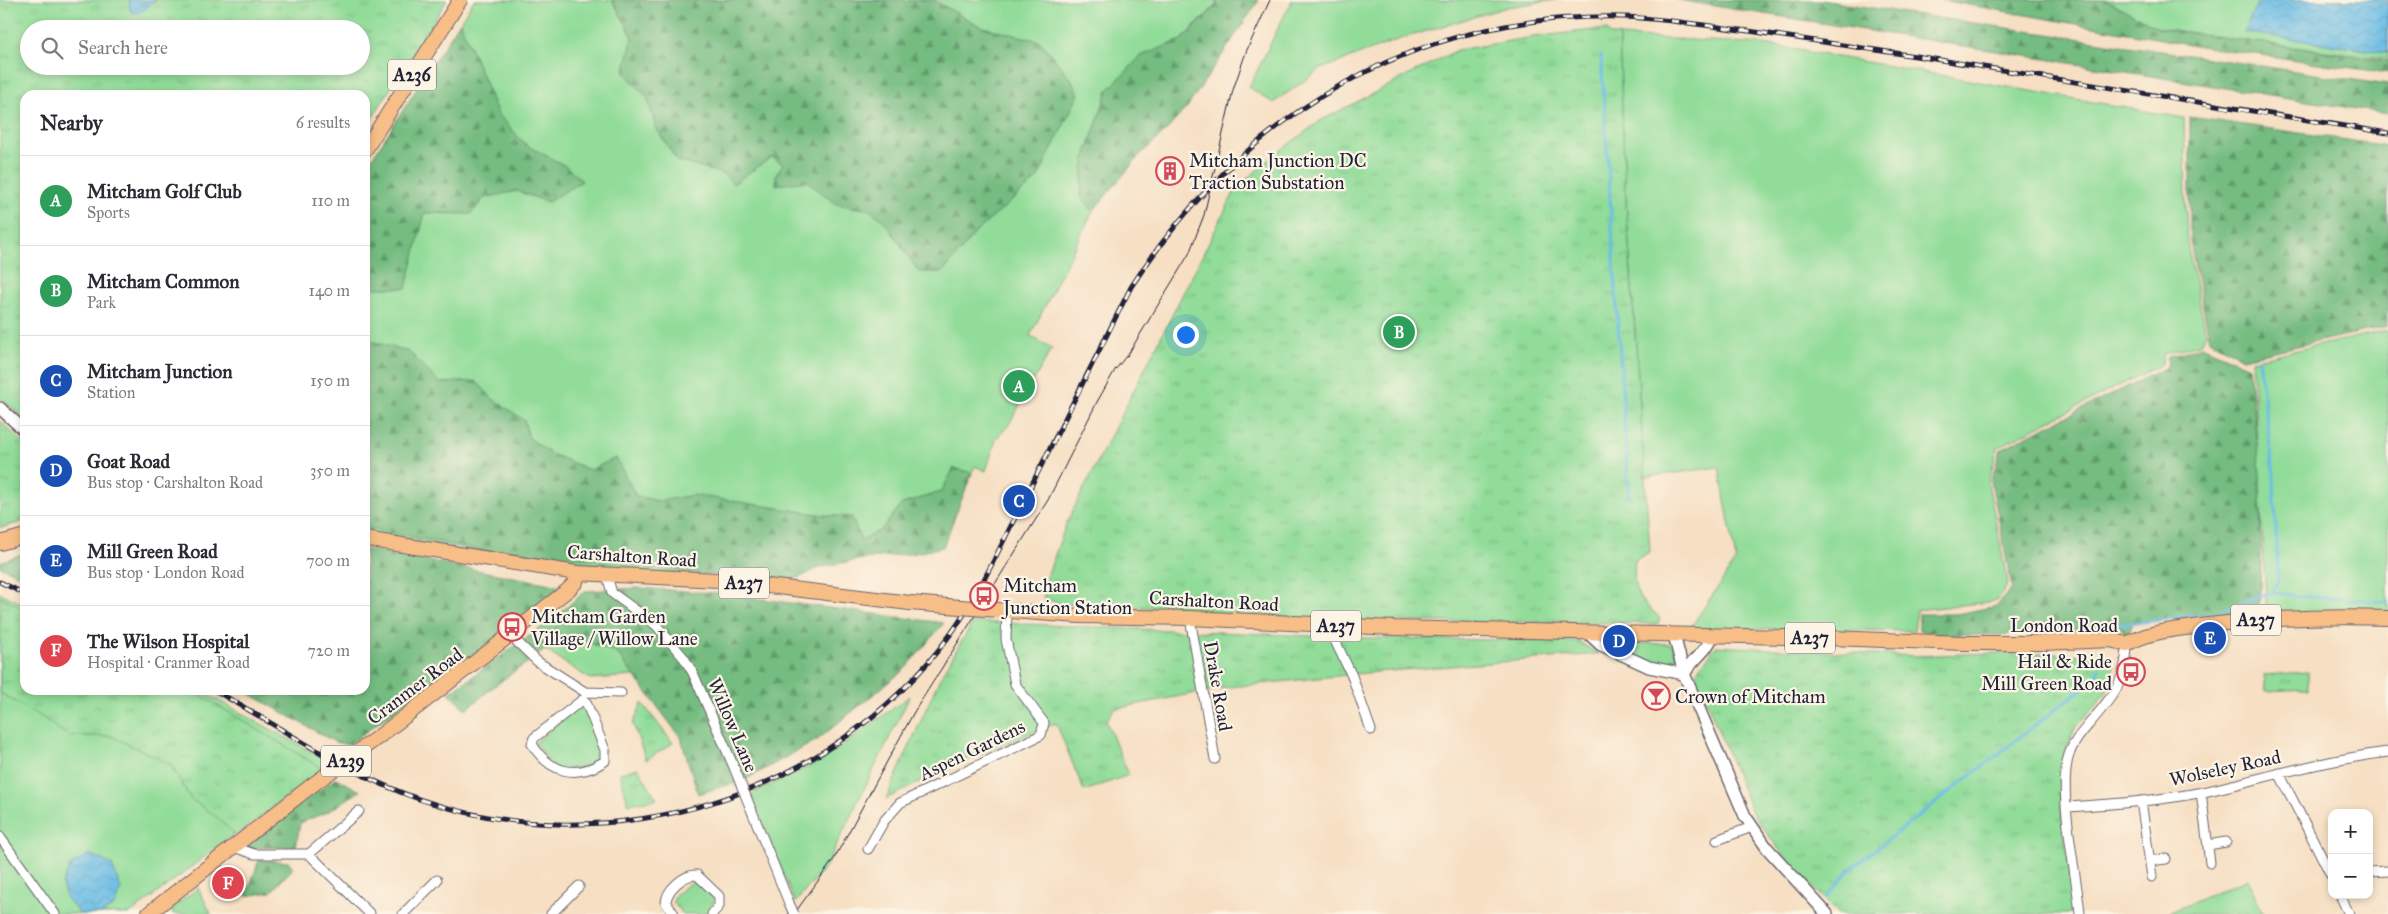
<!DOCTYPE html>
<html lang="en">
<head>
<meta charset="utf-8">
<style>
  body { margin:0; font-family:"IM FELL Great Primer",serif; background:#f7f7f7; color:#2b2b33 }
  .controls { position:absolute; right:15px; bottom:15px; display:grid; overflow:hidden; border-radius:10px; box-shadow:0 2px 8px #0003 }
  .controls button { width:45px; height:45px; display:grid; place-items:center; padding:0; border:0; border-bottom:1px solid #e1e1e2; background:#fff; color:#2b2b33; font:25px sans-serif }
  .you { position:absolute; left:1185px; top:334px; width:18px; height:18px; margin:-12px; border:4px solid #fff; border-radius:50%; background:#1a73e8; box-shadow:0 0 0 8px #1a73e833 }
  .badge { display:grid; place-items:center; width:32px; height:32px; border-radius:50%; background:#d1495b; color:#fff; font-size:16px; font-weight:700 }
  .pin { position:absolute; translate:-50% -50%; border:2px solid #fff; box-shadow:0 1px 5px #0006 }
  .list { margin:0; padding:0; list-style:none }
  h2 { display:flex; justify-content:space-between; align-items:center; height:65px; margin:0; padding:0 20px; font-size:21px }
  h2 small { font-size:16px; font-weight:400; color:#7c7c81 }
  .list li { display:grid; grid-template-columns:32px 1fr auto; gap:15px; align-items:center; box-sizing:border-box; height:90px; padding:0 20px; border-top:1px solid #e1e1e2 }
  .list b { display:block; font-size:19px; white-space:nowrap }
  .list p { margin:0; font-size:16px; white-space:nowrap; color:#7c7c81 }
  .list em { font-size:16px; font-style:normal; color:#7c7c81 }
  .icon { flex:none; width:28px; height:28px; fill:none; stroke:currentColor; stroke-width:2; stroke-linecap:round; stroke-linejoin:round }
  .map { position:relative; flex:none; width:2388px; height:914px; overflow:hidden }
  .search { position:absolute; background:#fff; box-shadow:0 2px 8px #0003; left:20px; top:20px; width:350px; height:55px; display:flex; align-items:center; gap:12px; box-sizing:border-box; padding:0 18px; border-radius:28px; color:#7c7c81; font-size:19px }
  .panel { position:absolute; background:#fff; box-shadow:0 2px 8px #0003; left:20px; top:90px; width:350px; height:605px; border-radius:15px }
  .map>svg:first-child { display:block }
  .green { fill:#90dc98; stroke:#597f6a }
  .forest { fill:url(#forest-firs); stroke:#4b6f5e }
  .park { fill:url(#park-tufts); stroke:#597f6a; fill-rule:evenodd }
  .water { fill:url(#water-waves); stroke:#466f90 }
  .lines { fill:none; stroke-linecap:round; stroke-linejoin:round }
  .stream { stroke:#69bce5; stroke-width:3 }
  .minor-casing { stroke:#6c646b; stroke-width:11 }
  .tertiary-casing { stroke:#6c646b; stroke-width:14 }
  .primary-casing { stroke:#6c646b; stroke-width:16 }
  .minor { stroke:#fff; stroke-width:9 }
  .tertiary { stroke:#fff; stroke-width:11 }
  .primary { stroke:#f7be88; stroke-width:14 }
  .tram { stroke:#22223b; stroke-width:1 }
  .rail-casing { stroke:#22223b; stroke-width:5 }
  .rail { stroke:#fcf5e5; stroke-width:3; stroke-dasharray:9; stroke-linecap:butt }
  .minor-bridge-casing { stroke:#6c646b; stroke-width:11; stroke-linecap:butt }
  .primary-bridge-casing { stroke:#6c646b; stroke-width:16; stroke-linecap:butt }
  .minor-bridge { stroke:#fff; stroke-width:9 }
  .primary-bridge { stroke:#f7be88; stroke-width:14 }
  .labels { text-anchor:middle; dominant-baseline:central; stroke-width:4.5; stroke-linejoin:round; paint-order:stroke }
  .shield { fill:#fcf5e5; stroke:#63616e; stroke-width:1 }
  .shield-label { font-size:18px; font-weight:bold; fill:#22223b }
  .poi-label { font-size:19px; fill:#22223b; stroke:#fcf5e5; text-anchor:start }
  .street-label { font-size:19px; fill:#22223b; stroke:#fcf5e5 }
</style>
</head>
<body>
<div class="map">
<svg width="2388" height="914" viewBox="0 0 2388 914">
  <defs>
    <pattern id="forest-firs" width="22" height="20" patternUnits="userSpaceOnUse" patternTransform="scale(1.25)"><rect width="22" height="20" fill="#74bc80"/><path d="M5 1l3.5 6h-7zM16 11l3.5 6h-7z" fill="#5f986a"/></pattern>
    <pattern id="park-tufts" width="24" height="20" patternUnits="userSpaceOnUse" patternTransform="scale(1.25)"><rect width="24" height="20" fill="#90dc98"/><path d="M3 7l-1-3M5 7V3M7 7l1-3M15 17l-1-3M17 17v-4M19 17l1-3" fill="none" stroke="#7cbc84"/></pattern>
    <pattern id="water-waves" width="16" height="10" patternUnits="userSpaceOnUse" patternTransform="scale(1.25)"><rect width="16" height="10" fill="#69bce5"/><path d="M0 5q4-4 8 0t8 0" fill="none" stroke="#5ba1c5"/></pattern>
  </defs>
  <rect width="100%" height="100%" fill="#fcf5e5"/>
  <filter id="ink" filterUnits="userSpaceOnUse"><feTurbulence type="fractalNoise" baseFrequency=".02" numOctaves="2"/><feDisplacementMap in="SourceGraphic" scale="10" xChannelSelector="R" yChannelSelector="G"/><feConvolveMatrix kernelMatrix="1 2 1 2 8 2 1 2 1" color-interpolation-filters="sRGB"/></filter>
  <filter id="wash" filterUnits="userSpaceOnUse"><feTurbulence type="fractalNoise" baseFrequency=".0096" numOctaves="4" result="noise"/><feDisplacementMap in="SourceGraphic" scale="20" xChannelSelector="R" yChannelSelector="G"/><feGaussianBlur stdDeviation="1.12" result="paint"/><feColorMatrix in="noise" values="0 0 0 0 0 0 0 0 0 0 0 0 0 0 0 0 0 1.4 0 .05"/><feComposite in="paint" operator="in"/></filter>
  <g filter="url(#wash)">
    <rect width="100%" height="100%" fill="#f6dfc3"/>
    <path class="green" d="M 474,0 L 1221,0 L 1181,40 L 1141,56 L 1127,72 L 1081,196 L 1093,211 L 1030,336 L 1052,348 L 1008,426 L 996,439 L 986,471 L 975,466 L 940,541 L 820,560 L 783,580 L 721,575 L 586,570 L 365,532 L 365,173 Z
      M 1292,0 L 1555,0 L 1507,7 L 1400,39 L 1321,69 L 1273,103 L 1249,87 Z
      M 1976,0 L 2388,0 L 2388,59 L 2245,41 Z
      M 1619,36 L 1764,44 L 2184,118 L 2187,243 L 2206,333 L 2202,343 L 2163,354 L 2162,364 L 1998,447 L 1988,483 L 2008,584 L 1997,601 L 1917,610 L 1914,631 L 1786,629 L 1689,630 L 1736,560 L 1719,467 L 1645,477 L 1625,186 Z
      M 2388,330 L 2388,613 L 2267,616 L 2252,360 Z
      M 0,593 L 25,605 L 25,690 L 199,690 L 329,761 L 130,914 L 0,914 Z
      M 585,641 L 617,653 L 634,676 L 590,679 L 545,650 Z
      M 1621,643 L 1670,644 L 1673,646 L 1678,659 L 1668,665 L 1647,662 L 1618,648 Z
      M 910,696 L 826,866 L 795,903 L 751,794 L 822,760 Z
      M 582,702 L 604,750 L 598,764 L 557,771 L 535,743 Z
      M 2248,879 L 2263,914 L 2166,914 Z
      M 692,882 L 704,888 L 714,899 L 712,906 L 704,914 L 683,914 L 673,902 L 676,894 Z
      M 198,888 L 211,914 L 173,914 L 173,907 Z"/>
    <path class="forest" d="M 612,0 L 933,0 L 982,27 L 1040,41 L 1071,79 L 1079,94 L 1037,179 L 977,231 L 943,272 L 919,272 L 884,221 L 870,210 L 836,204 L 807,181 L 776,185 L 776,175 L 783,164 L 772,157 L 733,184 L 723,174 L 677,161 L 656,128 L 647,97 L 624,72 L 633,37 Z
      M 1215,0 L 1259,0 L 1188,106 L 1165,132 L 1140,155 L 1093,211 L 1081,196 L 1084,159 L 1108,90 L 1141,56 L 1181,40 L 1217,5 Z
      M 1677,0 L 1820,0 L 2388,85 L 2388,114 Z
      M 1941,0 L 2100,0 L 2112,3 L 2158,28 L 2388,61 L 2388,73 L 2212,48 Z
      M 460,22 L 498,114 L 526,145 L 564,165 L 582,181 L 548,202 L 517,191 L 484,198 L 471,214 L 425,213 L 406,288 L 365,288 L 365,169 Z
      M 2190,117 L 2388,146 L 2388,326 L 2243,358 L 2210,340 L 2190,242 Z
      M 365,339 L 409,352 L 440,383 L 476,381 L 493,399 L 524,420 L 529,438 L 550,453 L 590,470 L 616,458 L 636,496 L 659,501 L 694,495 L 824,515 L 852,517 L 861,540 L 881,530 L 902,504 L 941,492 L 954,468 L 972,473 L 943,547 L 916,553 L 863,559 L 821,567 L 792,581 L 723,575 L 586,570 L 365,528 Z
      M 2202,346 L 2249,367 L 2260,475 L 2261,568 L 2259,609 L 2132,624 L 2127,644 L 2121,626 C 2064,632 2008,636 1951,635 L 1946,643 L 1945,634 L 1919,631 L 1919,614 L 1957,614 L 1997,606 L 2012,587 L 1991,481 L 2001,449 L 2167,367 L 2168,357 Z
      M 365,549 L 556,585 L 561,589 L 440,682 L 402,705 L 348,745 L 335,742 L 243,690 L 365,690 Z
      M 25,553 L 25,578 L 0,566 L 0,562 Z
      M 638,588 L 714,593 L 944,623 L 905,669 L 817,740 L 745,780 L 698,794 L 681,738 L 617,653 L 585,641 L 545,650 L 493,687 L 466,710 L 449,693 L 552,620 L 585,591 Z
      M 336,778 L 360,791 L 329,811 L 300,823 L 296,847 L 242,848 Z
      M 259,860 L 289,862 L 293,868 L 271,892 L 246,896 Z"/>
    <path class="park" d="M 0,0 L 447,0 L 365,129 L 365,95 L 25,95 L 25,420 L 0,397 ZM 29,29 L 361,29 L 361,66 L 29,66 Z
      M 1593,30 L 1607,30 L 1610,35 L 1619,35 L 1625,186 L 1650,552 L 1635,560 C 1632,593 1637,597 1660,618 L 1658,624 C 1549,620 1439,625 1329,619 C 1239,615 1150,606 1060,604 L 1044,598 L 1045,582 L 1067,522 L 1236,189 L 1273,156 L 1320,121 L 1457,50 L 1533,37 Z
      M 0,421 L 25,444 L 25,521 L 0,528 Z
      M 0,597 L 25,609 L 25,690 L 192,690 L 323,769 L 236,836 L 217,817 L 191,799 L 170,764 L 111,736 L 68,736 L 45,719 L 0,693 Z
      M 973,622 L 1360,638 L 1577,641 L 1599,654 L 1365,673 L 1221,688 L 1114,709 L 1106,721 L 1129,775 L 1084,791 L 1056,723 L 946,769 L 886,799 L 939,680 Z
      M 1716,646 L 1915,656 L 1991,653 L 2092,655 L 2114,666 L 2106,693 L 2074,730 L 2060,767 L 2061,807 L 2075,914 L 1839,914 L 1792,867 L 1753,814 L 1695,674 Z
      M 2308,672 L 2308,689 L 2266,691 L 2264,675 Z
      M 642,703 L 673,743 L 646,760 L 633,724 Z
      M 638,768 L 657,799 L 628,804 L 620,773 Z"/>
    <path class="water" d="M 129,0 L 156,0 C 147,5 141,18 130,11 Z
      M 2259,0 L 2388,0 L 2388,53 L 2243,32 Z
      M 90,854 L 112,865 L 121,889 L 114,906 L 101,914 L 80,914 L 66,898 L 62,883 L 71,865 Z"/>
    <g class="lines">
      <path class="stream" d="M 1601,56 L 1629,497
        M 2273,592 L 2298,596 L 2388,602
        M 2101,626 L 2212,614 L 2273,592 L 2278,580 L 2274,476 L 2259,359
        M 1826,898 L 1849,870 L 2096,678 L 2099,669"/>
    </g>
  </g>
  <g filter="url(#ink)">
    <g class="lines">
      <defs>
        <path id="minor" d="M 607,576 L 612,593 L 656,625 L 684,658 L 693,673 L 733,765
          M 1190,618 L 1215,759
          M 1328,626 L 1352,676 L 1371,730
          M 511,636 L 538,662 L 585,692 L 621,693
          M 582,700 L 586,702 L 605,750 L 605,761 C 577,779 550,774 532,744 L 534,738 Z
          M 2279,773 L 2332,877
          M 2201,792 L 2210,863
          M 2141,801 L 2152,877
          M 2067,807 C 2112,804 2158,801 2203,792 C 2264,778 2325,760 2388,752
          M 753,814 L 789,903
          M 0,837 L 55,914
          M 1717,840 L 1752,827
          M 2208,845 L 2226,842
          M 234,847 L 254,854 L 309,854 L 370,914
          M 868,849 L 884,821 L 900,803 L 1041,735 L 1044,723 L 1015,684 L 1006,639 L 1007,611
          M 309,854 L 359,811
          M 2150,861 L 2166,859
          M 2369,872 L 2388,871
          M 2340,895 L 2349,914
          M 403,914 L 437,880
          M 551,914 L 579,886
          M 674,914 L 666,903 C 666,890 684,874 697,875 L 719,896 L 719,906 L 712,914
          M 2080,914 C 2077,874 2056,787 2070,752 C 2074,741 2082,732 2089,724 C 2112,697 2127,681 2127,644"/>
        <path id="tertiary" d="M 0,408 L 25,431
          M 1587,632 L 1601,645 L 1649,667 L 1684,674
          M 1674,635 L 1684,674 L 1745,816 L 1767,848 L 1827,914
          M 1684,674 C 1692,659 1708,651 1712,636"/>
        <path id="primary" d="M 365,150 L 460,0
          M 365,539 L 577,573 L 718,580 L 910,603
          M 0,543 L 25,536
          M 998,610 L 1079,616 L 1190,618 L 1394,628 L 1830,638 L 1963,643 L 2043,643 L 2110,640 L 2127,644 C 2149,631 2175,630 2200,626 C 2263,618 2325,616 2388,618
          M 381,735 L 568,590 L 576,582 L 577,573
          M 148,914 L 311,786"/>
      </defs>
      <use href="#minor" class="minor-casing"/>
      <use href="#tertiary" class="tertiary-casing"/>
      <use href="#primary" class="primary-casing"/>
      <use href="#minor" class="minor"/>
      <use href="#tertiary" class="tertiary"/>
      <use href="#primary" class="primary"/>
      <path class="tram" d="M 1127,356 L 1189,254 L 1204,215 L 1233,90 L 1246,52 L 1270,0
        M 794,914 L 834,859 L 914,712 L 1048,500 L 1097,402 L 1115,370 L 1131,350"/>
      <defs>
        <path id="rail" d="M 0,582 L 25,594
          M 214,690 C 281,727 346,774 419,799 C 610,865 830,798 950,635 C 980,594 1000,546 1024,500 C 1060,429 1096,358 1131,287 C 1244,113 1414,12 1623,17 C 1655,18 1687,23 1719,27 C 1787,36 1854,47 1922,57 C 2077,82 2232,109 2388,133"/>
      </defs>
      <use href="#rail" class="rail-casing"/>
      <use href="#rail" class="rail"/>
      <defs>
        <path id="minor-bridge" d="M 733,765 L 753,814
          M 789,903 L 794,914"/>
        <path id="primary-bridge" d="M 910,603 L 998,610
          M 311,786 L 381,735"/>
      </defs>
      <use href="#minor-bridge" class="minor-bridge-casing"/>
      <use href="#primary-bridge" class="primary-bridge-casing"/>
      <use href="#minor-bridge" class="minor-bridge"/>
      <use href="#primary-bridge" class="primary-bridge"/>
    </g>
  </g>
  <defs>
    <symbol id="building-ring" viewBox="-11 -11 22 22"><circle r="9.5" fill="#fcf5e5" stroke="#d1495b" stroke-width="1.5"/><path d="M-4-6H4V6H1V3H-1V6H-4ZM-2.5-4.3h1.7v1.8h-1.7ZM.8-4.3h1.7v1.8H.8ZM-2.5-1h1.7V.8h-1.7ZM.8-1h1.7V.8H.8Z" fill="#d1495b"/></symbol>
    <symbol id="bus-ring" viewBox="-11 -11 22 22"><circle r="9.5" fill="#fcf5e5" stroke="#d1495b" stroke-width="1.5"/><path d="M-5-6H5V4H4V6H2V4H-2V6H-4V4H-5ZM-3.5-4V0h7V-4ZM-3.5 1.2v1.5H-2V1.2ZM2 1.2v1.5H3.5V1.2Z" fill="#d1495b"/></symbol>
    <symbol id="bar-ring" viewBox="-11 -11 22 22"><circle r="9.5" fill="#fcf5e5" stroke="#d1495b" stroke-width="1.5"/><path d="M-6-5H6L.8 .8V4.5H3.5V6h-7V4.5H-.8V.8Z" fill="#d1495b"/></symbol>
  </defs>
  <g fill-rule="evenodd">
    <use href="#building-ring" x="1154" y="155" width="32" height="32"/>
    <use href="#bus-ring" x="968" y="580" width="32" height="32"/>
    <use href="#bus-ring" x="496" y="611" width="32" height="32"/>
    <use href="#bus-ring" x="2115" y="656" width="32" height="32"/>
    <use href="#bar-ring" x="1640" y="680" width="32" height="32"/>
  </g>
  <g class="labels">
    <g class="shield">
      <rect x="388" y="59.5" width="48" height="31" rx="4"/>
      <rect x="719" y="567.5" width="50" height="31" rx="4"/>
      <rect x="2231" y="604.5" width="50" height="31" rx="4"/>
      <rect x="1311" y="610.5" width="50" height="31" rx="4"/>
      <rect x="1785" y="622.5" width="50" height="31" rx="4"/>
      <rect x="321" y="745.5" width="50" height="31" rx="4"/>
    </g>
    <g class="shield-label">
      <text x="412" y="75">A236</text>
      <text x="744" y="583">A237</text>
      <text x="2256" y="620">A237</text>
      <text x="1336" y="626">A237</text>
      <text x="1810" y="638">A237</text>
      <text x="346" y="761">A239</text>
    </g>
    <g class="poi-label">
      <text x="1189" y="160">Mitcham Junction DC<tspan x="1189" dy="22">Traction Substation</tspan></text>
      <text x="1003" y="585">Mitcham<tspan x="1003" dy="22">Junction Station</tspan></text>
      <text x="531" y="616">Mitcham Garden<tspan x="531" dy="22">Village / Willow Lane</tspan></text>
      <text x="2112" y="661" text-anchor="end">Hail &amp; Ride<tspan x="2112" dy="22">Mill Green Road</tspan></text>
      <text x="1675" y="696">Crown of Mitcham</text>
    </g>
    <g class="street-label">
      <text transform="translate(632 556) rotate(4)">Carshalton Road</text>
      <text transform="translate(1214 601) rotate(3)">Carshalton Road</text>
      <text x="2064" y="625">London Road</text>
      <text transform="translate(415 686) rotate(-37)">Cranmer Road</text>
      <text transform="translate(1218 686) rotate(80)">Drake Road</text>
      <text transform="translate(733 725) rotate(67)">Willow Lane</text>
      <text transform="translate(972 750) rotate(-26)">Aspen Gardens</text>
      <text transform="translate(2225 768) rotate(-12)">Wolseley Road</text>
    </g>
  </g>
</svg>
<div class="controls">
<button>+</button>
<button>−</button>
</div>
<div class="you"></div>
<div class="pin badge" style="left:1019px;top:386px;background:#2e9e5b">A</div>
<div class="pin badge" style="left:1399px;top:332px;background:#2e9e5b">B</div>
<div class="pin badge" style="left:1019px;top:501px;background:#1a4fb4">C</div>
<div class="pin badge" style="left:1619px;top:641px;background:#1a4fb4">D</div>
<div class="pin badge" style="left:2210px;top:638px;background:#1a4fb4">E</div>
<div class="pin badge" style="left:228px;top:883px;background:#e0444e">F</div>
<div class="search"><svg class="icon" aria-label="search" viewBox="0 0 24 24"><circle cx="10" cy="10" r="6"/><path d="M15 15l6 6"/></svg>Search here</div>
<section class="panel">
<h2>Nearby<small>6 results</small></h2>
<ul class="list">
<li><span class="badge" style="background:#2e9e5b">A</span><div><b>Mitcham Golf Club</b><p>Sports</p></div><em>110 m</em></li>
<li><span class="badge" style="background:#2e9e5b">B</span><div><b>Mitcham Common</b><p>Park</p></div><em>140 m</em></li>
<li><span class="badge" style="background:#1a4fb4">C</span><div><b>Mitcham Junction</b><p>Station</p></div><em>150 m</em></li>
<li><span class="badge" style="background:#1a4fb4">D</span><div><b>Goat Road</b><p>Bus stop · Carshalton Road</p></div><em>350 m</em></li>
<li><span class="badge" style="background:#1a4fb4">E</span><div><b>Mill Green Road</b><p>Bus stop · London Road</p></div><em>700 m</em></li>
<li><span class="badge" style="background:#e0444e">F</span><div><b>The Wilson Hospital</b><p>Hospital · Cranmer Road</p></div><em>720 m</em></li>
</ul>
</section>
</div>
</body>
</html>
